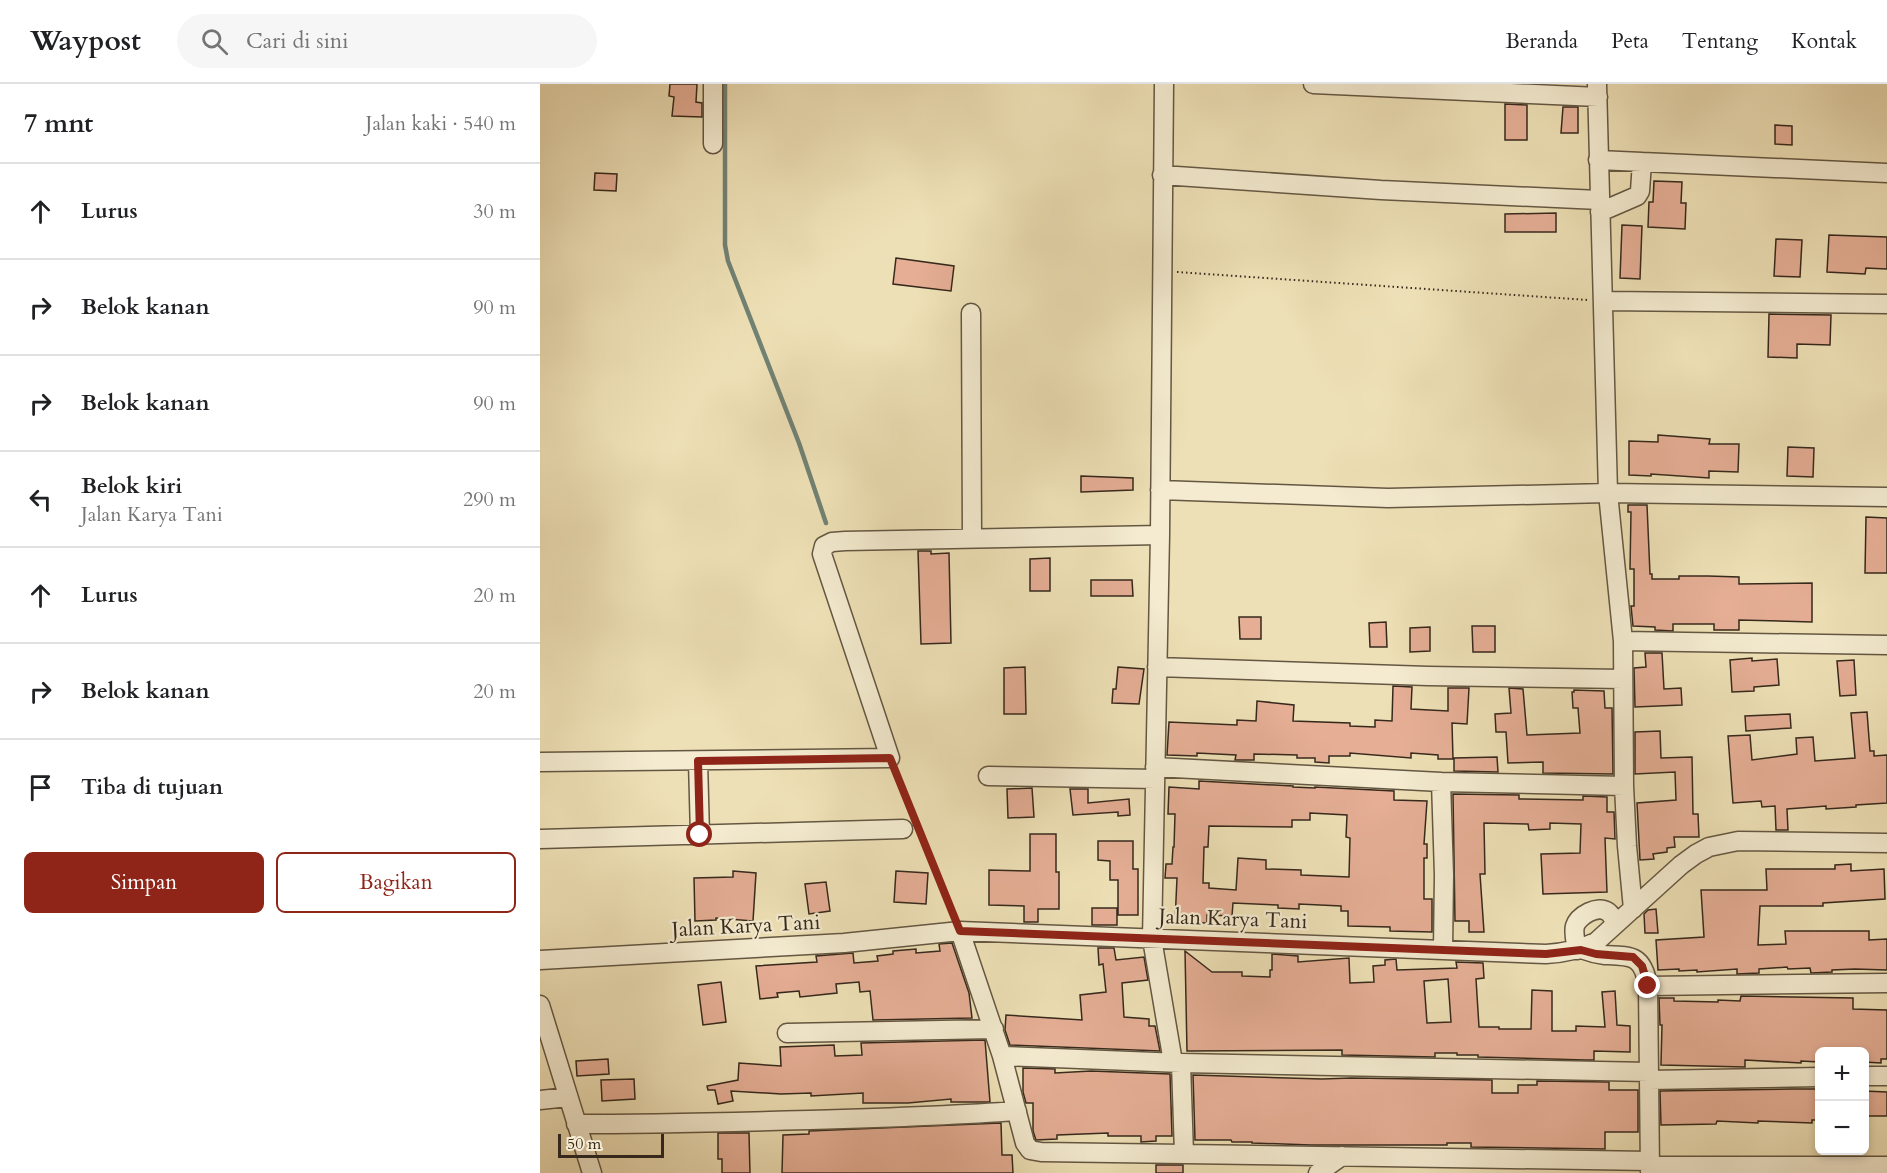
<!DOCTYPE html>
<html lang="id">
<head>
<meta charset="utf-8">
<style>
  body { margin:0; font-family:Cardo,serif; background:#f6f6f6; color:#202124 }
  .controls { position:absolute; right:18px; bottom:18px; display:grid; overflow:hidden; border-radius:9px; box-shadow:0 3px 9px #0003 }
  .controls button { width:54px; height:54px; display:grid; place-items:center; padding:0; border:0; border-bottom:2px solid #e0e0e0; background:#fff; color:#202124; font:30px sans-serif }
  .scale { position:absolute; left:18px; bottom:15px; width:106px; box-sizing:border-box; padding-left:6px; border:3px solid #36291c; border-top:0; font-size:16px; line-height:21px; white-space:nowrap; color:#36291c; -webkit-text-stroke:4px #f4ebd0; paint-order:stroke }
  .stop { position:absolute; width:18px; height:18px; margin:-14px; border:4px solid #8f2418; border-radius:50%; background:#fff }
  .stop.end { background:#8f2418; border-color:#fff; box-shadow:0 2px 6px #0008 }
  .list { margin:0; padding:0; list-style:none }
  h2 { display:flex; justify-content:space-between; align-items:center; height:78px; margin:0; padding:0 24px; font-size:26px }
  h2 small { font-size:20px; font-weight:400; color:#757577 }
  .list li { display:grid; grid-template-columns:39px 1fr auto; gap:18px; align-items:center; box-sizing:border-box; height:96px; padding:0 24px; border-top:2px solid #e0e0e0 }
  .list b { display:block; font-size:22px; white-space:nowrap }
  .list p { margin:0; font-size:20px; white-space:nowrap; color:#757577 }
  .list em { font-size:20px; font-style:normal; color:#757577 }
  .actions { display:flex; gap:12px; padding:18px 24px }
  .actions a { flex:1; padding:14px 0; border:2px solid #8f2418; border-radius:9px; text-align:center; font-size:21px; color:#8f2418 }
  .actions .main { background:#8f2418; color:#fff }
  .icon { flex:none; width:33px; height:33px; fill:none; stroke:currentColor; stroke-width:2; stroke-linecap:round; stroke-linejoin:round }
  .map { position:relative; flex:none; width:1347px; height:1089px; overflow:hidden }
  header { display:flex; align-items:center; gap:36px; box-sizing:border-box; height:84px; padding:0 30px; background:#fff; border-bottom:2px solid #e0e0e0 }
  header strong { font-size:28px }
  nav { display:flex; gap:33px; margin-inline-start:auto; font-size:21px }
  .search { width:420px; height:54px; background:#f6f6f6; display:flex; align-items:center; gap:15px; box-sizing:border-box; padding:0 21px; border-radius:33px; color:#757577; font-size:22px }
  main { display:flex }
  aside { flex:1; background:#fff }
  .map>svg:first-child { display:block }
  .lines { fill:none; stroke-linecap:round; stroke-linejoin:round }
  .stream { stroke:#718274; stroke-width:4.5 }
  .building { fill:#e5ae95; stroke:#36291c; stroke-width:1.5; fill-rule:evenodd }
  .minor-casing { stroke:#645742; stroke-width:21 }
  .path { stroke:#36291c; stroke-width:2; stroke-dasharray:1.5 3; stroke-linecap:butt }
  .minor { stroke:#f4ebd0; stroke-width:18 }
  .route { stroke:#8f2418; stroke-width:8 }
  .labels { text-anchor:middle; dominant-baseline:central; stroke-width:4.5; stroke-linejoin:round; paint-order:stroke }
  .street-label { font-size:21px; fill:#36291c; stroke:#f4ebd0 }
</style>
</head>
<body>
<header>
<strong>Waypost</strong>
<div class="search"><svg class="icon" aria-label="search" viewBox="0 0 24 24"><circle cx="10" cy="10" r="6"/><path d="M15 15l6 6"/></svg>Cari di sini</div>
<nav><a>Beranda</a><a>Peta</a><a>Tentang</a><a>Kontak</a></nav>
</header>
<main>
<aside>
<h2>7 mnt<small>Jalan kaki · 540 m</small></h2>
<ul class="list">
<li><svg class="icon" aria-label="ahead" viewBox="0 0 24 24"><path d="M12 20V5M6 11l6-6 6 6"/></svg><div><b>Lurus</b></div><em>30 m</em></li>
<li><svg class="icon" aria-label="right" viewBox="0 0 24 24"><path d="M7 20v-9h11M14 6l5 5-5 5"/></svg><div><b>Belok kanan</b></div><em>90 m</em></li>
<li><svg class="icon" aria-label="right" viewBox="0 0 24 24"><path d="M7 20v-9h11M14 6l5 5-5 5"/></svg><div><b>Belok kanan</b></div><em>90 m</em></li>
<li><svg class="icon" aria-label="left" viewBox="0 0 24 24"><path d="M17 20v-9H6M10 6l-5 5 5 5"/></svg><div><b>Belok kiri</b><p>Jalan Karya Tani</p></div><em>290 m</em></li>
<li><svg class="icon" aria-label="ahead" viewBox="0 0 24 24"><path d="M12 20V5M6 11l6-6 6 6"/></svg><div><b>Lurus</b></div><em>20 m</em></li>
<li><svg class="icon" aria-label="right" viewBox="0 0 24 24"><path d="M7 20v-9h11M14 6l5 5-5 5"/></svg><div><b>Belok kanan</b></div><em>20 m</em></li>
<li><svg class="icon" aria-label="arrive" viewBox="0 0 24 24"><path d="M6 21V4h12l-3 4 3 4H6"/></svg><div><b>Tiba di tujuan</b></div></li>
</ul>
<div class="actions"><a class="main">Simpan</a><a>Bagikan</a></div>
</aside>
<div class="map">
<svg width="1347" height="1089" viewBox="0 0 1347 1089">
  <rect width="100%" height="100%" fill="#eee0b6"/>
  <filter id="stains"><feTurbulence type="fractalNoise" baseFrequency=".00333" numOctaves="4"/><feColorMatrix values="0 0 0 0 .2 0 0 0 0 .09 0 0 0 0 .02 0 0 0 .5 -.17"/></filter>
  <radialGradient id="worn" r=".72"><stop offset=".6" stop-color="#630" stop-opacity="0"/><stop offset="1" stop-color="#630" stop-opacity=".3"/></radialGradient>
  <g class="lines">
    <path class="stream" d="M 185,0 L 185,161 L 188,177 L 259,359 L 286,439"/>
  </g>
  <path class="building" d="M 130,0 L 157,0 L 156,18 L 162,19 L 162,33 L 132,32 L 134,13 L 129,12 Z
    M 965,20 L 987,21 L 987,56 L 965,56 Z
    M 1023,23 L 1038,23 L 1038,49 L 1021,49 Z
    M 1235,41 L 1252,42 L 1252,61 L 1235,60 Z
    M 55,89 L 77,90 L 76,107 L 54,106 Z
    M 1114,97 L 1142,98 L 1141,119 L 1146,119 L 1145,145 L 1108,143 L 1109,118 L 1113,118 Z
    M 1016,129 L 1016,148 L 965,148 L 965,130 Z
    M 1082,141 L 1102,142 L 1100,195 L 1080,194 Z
    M 1289,151 L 1347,153 L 1347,185 L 1326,184 L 1325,190 L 1287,188 Z
    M 1236,155 L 1262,156 L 1260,193 L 1234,192 Z
    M 356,174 L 414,182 L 411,207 L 353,200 Z
    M 1229,230 L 1291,231 L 1290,261 L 1257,260 L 1257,274 L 1228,273 Z
    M 1118,351 L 1170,355 L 1169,360 L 1199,360 L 1198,388 L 1169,387 L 1169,394 L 1111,390 L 1111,392 L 1089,391 L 1089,357 L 1118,358 Z
    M 1248,363 L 1274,364 L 1273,393 L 1247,392 Z
    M 541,392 L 593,394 L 593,406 L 541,408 Z
    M 1088,421 L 1107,421 L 1110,490 L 1112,490 L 1112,495 L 1139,495 L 1139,492 L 1168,492 L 1199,493 L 1199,500 L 1272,499 L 1272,538 L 1199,536 L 1199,546 L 1174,546 L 1174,540 L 1133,540 L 1133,547 L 1115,546 L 1115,543 L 1093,542 L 1091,522 L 1094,522 L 1094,485 L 1090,485 L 1091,428 L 1088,428 Z
    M 1326,433 L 1347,434 L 1347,489 L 1325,489 Z
    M 378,467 L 391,467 L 391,470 L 409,469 L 411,559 L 381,560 Z
    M 510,474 L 510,507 L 490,507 L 490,475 Z
    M 551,496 L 592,496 L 593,512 L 551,512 Z
    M 699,533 L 721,533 L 721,555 L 700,555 Z
    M 846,538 L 847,563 L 830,563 L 829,539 Z
    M 932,542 L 955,542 L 955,568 L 933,568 Z
    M 890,543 L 890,567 L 870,568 L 870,544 Z
    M 1105,569 L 1122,569 L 1124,605 L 1141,604 L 1142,621 L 1095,623 L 1094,584 L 1106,583 Z
    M 1212,574 L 1212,577 L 1237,575 L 1239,601 L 1214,603 L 1214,607 L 1192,608 L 1190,576 Z
    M 1314,576 L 1316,611 L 1300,612 L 1297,577 Z
    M 485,583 L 486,630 L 464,630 L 464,584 Z
    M 578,583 L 604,585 L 599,620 L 572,619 L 573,605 L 576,605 Z
    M 853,602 L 872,603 L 871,625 L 908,627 L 908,604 L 929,604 L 927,640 L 912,639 L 913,675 L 898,675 L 898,671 L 871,669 L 871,674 L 810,669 L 810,672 L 789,672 L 789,679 L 775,678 L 775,674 L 757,674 L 757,671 L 714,670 L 714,676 L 695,676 L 696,671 L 657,669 L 657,672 L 627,671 L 629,638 L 697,641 L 697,636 L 716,637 L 717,617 L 754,621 L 753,637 L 810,639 L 810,642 L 835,643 L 835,636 L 852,637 Z
    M 969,604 L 983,605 L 987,651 L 1040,649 L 1038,624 L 1033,624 L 1032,608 L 1034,608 L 1034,606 L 1064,607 L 1065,624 L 1072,624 L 1073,690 L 1003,689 L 1003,678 L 968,679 L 966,648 L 956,648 L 955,630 L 971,629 Z
    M 1327,628 L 1330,667 L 1334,667 L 1334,672 L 1347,671 L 1347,719 L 1316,721 L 1316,723 L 1286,725 L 1286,722 L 1247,725 L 1248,746 L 1236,746 L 1235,722 L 1222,723 L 1221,717 L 1193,719 L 1188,652 L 1210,651 L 1212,676 L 1257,670 L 1256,654 L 1273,653 L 1275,677 L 1315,674 L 1311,629 Z
    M 1250,630 L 1251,644 L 1206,647 L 1205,632 Z
    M 1120,647 L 1121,674 L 1152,673 L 1153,730 L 1158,730 L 1159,753 L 1134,753 L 1135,763 L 1127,764 L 1127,768 L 1113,770 L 1114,775 L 1100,776 L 1097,719 L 1136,716 L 1135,688 L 1095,690 L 1095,648 Z
    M 957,673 L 958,688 L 914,687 L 914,674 Z
    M 659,697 L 753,702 L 753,703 L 775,704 L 775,703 L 854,707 L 854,716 L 887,717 L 884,760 L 887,760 L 887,774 L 884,774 L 884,815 L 892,815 L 892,848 L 850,847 L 850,843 L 808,842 L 808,827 L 801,827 L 801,822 L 759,820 L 759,825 L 738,824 L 738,821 L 693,819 L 692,832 L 667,831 L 667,839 L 635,838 L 637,794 L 625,794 L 626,780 L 632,780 L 633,763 L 634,763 L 635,730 L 628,730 L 629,703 L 659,705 ZM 770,729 L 807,731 L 806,753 L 810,754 L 809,793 L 761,791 L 761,786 L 726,785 L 726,776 L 698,774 L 696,806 L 669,804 L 669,799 L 663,799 L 664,763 L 668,763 L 669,742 L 752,743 L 752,736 L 770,736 Z
    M 492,704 L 494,733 L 468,734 L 467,705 Z
    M 530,705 L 548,705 L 548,719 L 589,715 L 590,731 L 578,732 L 578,728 L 533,731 Z
    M 913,710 L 979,711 L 979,715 L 1043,716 L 1043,712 L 1067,713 L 1067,728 L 1074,728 L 1075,755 L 1065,754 L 1067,808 L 1003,810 L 1001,770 L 1040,769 L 1041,740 L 1010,739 L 1010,745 L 989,746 L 988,740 L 944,739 L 945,790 L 940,790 L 944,848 L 929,848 L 929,837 L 915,837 Z
    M 490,750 L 516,750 L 516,788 L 519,788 L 519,825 L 498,825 L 498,838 L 484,838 L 484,822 L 449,821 L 449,786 L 490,787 Z
    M 558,757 L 593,757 L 593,785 L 598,785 L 598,831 L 578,831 L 578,796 L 570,796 L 570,777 L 558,776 Z
    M 1311,780 L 1311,787 L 1344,785 L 1345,815 L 1283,819 L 1283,822 L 1220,822 L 1218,861 L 1246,860 L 1245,847 L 1329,847 L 1329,856 L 1347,855 L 1347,886 L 1315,885 L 1292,886 L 1292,888 L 1271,889 L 1270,884 L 1248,885 L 1247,883 L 1219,885 L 1219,889 L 1197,890 L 1197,885 L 1157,888 L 1157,886 L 1139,887 L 1139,885 L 1118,886 L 1116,856 L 1164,853 L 1161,806 L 1227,806 L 1226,785 L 1295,785 L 1295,781 Z
    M 193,787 L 216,789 L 213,837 L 176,834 L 176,836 L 155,837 L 154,794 L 193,793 Z
    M 356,787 L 388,789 L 386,820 L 354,818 Z
    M 286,798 L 290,827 L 269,830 L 265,800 Z
    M 552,824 L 577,824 L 577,841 L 552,841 Z
    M 1116,825 L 1118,849 L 1105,849 L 1104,830 L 1108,826 Z
    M 412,859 L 429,909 L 432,934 L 333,936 L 330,907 L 320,908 L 319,898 L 296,900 L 297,909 L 260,913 L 259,907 L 237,909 L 238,913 L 220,915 L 216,882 L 277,878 L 276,872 L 313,869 L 314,879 L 338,877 L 337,872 L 353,870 L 353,867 L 376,865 L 376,869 L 400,867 L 399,860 Z
    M 558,864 L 574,864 L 576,876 L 604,873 L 608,896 L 582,899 L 584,933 L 609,935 L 609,942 L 615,942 L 620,967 L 470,961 L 465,946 L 466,931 L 542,936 L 540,911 L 566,908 L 563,880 L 559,881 Z
    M 645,867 L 672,888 L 702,888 L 702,892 L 730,893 L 730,886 L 732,886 L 732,870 L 758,872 L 758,878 L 809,874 L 810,899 L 834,898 L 833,882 L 845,881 L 845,876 L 856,875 L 857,886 L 917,884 L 916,878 L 943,879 L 944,894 L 936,895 L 939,943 L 959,943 L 959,945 L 991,945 L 992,906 L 1012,907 L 1012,947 L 1036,947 L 1036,942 L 1065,943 L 1062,908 L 1075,907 L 1077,941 L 1090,942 L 1090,968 L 1054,967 L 1054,976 L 1045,976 L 938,973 L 938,971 L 917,971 L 917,969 L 895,969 L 895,973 L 802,971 L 802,966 L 647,967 ZM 908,895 L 911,938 L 887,939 L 884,897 Z
    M 181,898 L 186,938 L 163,941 L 158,901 Z
    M 1201,912 L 1313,914 L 1313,925 L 1347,926 L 1347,975 L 1341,975 L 1341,979 L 1324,978 L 1324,968 L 1279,968 L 1279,978 L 1261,977 L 1261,979 L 1205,976 L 1205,983 L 1121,981 L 1122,941 L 1120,941 L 1119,914 L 1134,914 L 1134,917 L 1178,918 L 1178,916 L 1200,917 Z
    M 445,956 L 450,1018 L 411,1018 L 411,1015 L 368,1019 L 323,1019 L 323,1009 L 271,1012 L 271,1009 L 241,1010 L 191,1007 L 193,1017 L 178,1020 L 175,1006 L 168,1006 L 167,1002 L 198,996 L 199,979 L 241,982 L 240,963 L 294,961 L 295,972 L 322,971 L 321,959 Z
    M 68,975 L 69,990 L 37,992 L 36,977 Z
    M 483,984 L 515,985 L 515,989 L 551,987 L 630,990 L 632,1052 L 616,1052 L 616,1057 L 601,1058 L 601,1052 L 568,1052 L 568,1049 L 517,1051 L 517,1055 L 496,1056 L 493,1047 L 493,1019 L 486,1019 L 483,1008 Z
    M 653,991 L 782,995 L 811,994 L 952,996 L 952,1009 L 978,1009 L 978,1001 L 997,1001 L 997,997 L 1069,998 L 1069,1006 L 1098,1006 L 1098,1048 L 1065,1048 L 1065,1065 L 931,1063 L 931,1059 L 907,1059 L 907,1061 L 771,1061 L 712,1059 L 712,1058 L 692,1058 L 691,1056 L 655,1056 Z
    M 94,995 L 95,1015 L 62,1017 L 61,996 Z
    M 1251,1005 L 1280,1005 L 1280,1036 L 1272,1036 L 1272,1039 L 1218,1037 L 1218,1039 L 1177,1037 L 1176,1040 L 1121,1041 L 1120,1007 Z
    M 1324,1007 L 1347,1008 L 1347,1032 L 1324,1032 Z
    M 461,1039 L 462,1071 L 472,1071 L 473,1089 L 242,1089 L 243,1051 L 269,1050 L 269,1047 Z
    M 178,1049 L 209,1049 L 210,1089 L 182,1089 L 182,1075 L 178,1075 Z
    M 616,1081 L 643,1081 L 643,1089 L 616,1089 Z"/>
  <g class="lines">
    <defs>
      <path id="minor" d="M 173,0 L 173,60
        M 624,0 L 620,451 L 612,855 L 633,978
        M 773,0 L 1058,13
        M 1057,0 L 1068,409 L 1083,557 L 1084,702 L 1087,762 L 1093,825
        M 1058,76 L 1347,89
        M 622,91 L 841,106 L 1059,116
        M 1060,128 L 1097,112 L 1100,107 L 1102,78
        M 1063,217 L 1347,220
        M 431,229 L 432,454
        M 620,406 L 848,414 L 1068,409 L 1347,413
        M 1083,557 L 1347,561
        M 617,583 L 888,592 L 1083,595
        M 158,677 L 160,751
        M 0,678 L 350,674 L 282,470 L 284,462 L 292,458 L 305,457 L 620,451
        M 615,683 L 901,698 L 904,791 L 903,865
        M 448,692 L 615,695
        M 901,698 L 1084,702
        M 0,755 L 363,745
        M 420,847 L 462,972 L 641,979 L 1109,988
        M 1041,865 C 1049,868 1057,870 1065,871 C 1092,872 1103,871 1108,902 L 1347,899
        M 1037,866 C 1036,859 1033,849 1035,842 C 1038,832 1058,820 1068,828 C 1071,830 1074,836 1077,839
        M 0,876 L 304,859 L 420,847 L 1006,870 C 1025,869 1039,866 1056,858 L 1141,781 L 1156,770 L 1169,763 L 1198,757 L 1347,759
        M 1108,902 L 1110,1087
        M 0,921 L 52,1089
        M 247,949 L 454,945
        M 462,972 L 485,1059 L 490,1066 L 501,1068 L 644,1070 L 641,979
        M 1324,992 L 1347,992
        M 1109,996 L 1280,993
        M 0,1016 L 28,1013
        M 36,1040 C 114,1040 192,1038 270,1036 C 339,1034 408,1032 477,1027
        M 644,1070 L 1109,1077
        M 1110,1082 L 1347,1082
        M 778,1089 L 802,1072"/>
    </defs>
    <use href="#minor" class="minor-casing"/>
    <path class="path" d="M 637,188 L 1048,216
      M 356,688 L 374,733
      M 379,747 L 413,830"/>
    <use href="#minor" class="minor"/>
  </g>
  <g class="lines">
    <path class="route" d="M 160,751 L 158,677 L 350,674 L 420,847 L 1006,870 L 1041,866 L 1056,870 L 1093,873 L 1102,882 L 1108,902"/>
  </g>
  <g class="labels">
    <g class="street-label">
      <text transform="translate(693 835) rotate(2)">Jalan Karya Tani</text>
      <text transform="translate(206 842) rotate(-3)">Jalan Karya Tani</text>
    </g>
  </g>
  <rect width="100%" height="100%" filter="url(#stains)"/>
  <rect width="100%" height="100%" fill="url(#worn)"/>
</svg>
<div class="controls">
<button>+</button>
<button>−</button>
</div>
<div class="scale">50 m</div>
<div class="stop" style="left:160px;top:751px"></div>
<div class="stop end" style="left:1108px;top:902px"></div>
</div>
</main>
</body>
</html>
